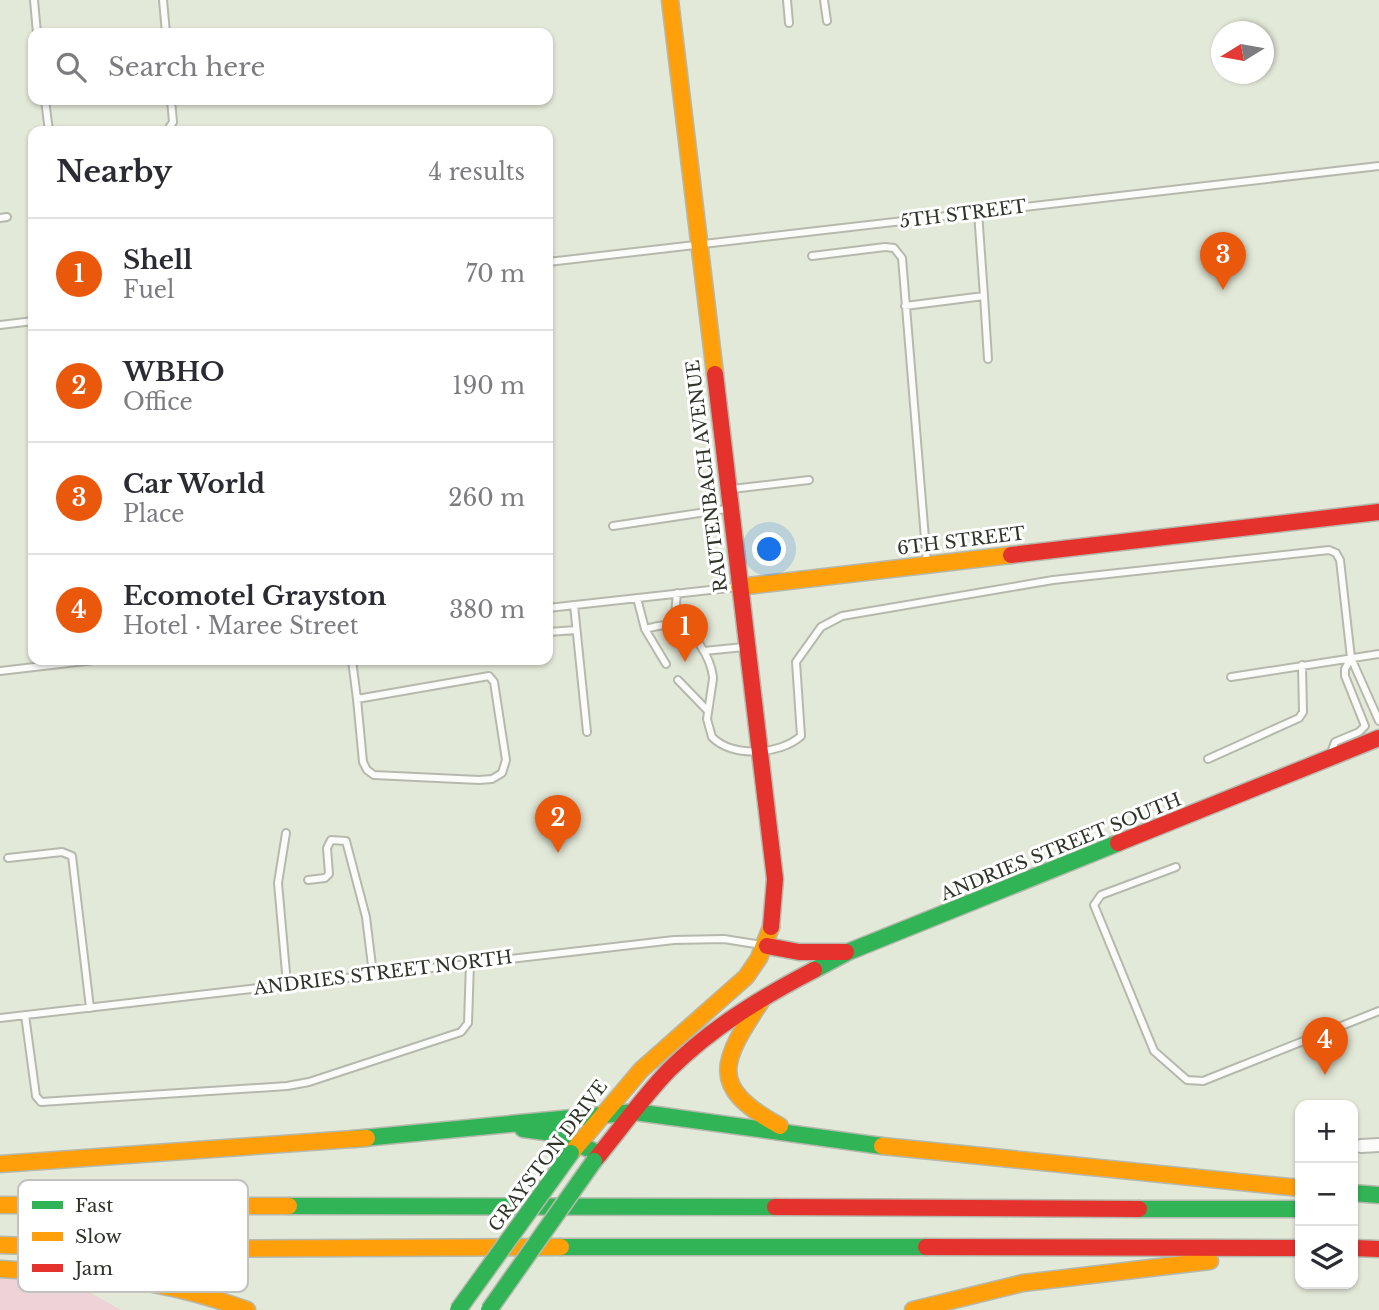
<!DOCTYPE html>
<html lang="en">
<head>
<meta charset="utf-8">
<style>
  body { margin:0; font-family:"Libre Baskerville",serif; background:#f2f2f3; color:#2b2b33 }
  .controls { position:absolute; right:21px; bottom:21px; display:grid; overflow:hidden; border-radius:14px; box-shadow:0 2px 5px #0004 }
  .controls button { width:63px; height:63px; display:grid; place-items:center; padding:0; border:0; border-bottom:2px solid #e1e1e2; background:#fff; color:#2b2b33; font:35px sans-serif }
  .compass { position:absolute; left:1211px; top:21px; width:63px; height:63px; border-radius:50%; background:#fff; box-shadow:0 2px 5px #0004; rotate:259deg }
  .you { position:absolute; left:770px; top:550px; width:24px; height:24px; margin:-18px; border:5px solid #fff; border-radius:50%; background:#1a73e8; box-shadow:0 0 0 10px #1a73e833 }
  .badge { display:grid; place-items:center; width:46px; height:46px; border-radius:50%; background:#ea580c; color:#fff; font-size:23px; font-weight:700 }
  .pin { position:absolute; translate:-50% -58px; filter:drop-shadow(0 2px 4px #0008) }
  .pin::after { content:''; position:absolute; top:37px; width:24px; height:21px; background:inherit; clip-path:polygon(0 0,100% 0,50% 100%) }
  .list { margin:0; padding:0; list-style:none }
  h2 { display:flex; justify-content:space-between; align-items:center; height:91px; margin:0; padding:0 28px; font-size:30px }
  h2 small { font-size:23px; font-weight:400; color:#7c7c81 }
  .list li { display:grid; grid-template-columns:46px 1fr auto; gap:21px; align-items:center; box-sizing:border-box; height:112px; padding:0 28px; border-top:2px solid #e1e1e2 }
  .list b { display:block; font-size:26px; white-space:nowrap }
  .list p { margin:0; font-size:23px; white-space:nowrap; color:#7c7c81 }
  .list em { font-size:23px; font-style:normal; color:#7c7c81 }
  .icon { flex:none; width:38px; height:38px; fill:none; stroke:currentColor; stroke-width:2; stroke-linecap:round; stroke-linejoin:round }
  .map { position:relative; flex:none; width:1379px; height:1310px; overflow:hidden }
  .search { position:absolute; background:#fff; box-shadow:0 2px 5px #0004; left:28px; top:28px; width:525px; height:77px; display:flex; align-items:center; gap:18px; box-sizing:border-box; padding:0 24px; border-radius:14px; color:#7c7c81; font-size:26px }
  .panel { position:absolute; background:#fff; box-shadow:0 2px 5px #0004; left:28px; top:126px; width:525px; height:539px; border-radius:14px }
  .map>svg:first-child { display:block }
  .green { fill:#edd2d7 }
  .lines { fill:none; stroke-linecap:round; stroke-linejoin:round }
  .lane-casing { stroke:#b5b9ad; stroke-width:10 }
  .street-casing { stroke:#b5b9ad; stroke-width:16 }
  .fast-casing { stroke:#b5b9ad; stroke-width:19 }
  .slow-casing { stroke:#b5b9ad; stroke-width:19 }
  .jam-casing { stroke:#b5b9ad; stroke-width:19 }
  .lane { stroke:#fbfcf9; stroke-width:6 }
  .street { stroke:#fbfcf9; stroke-width:12 }
  .fast { stroke:#30b455; stroke-width:16 }
  .slow { stroke:#ff9f0a; stroke-width:16 }
  .jam { stroke:#e5322d; stroke-width:16 }
  .fast-bridge-casing { stroke:#b5b9ad; stroke-width:19; stroke-linecap:butt }
  .fast-bridge { stroke:#30b455; stroke-width:16 }
  .labels { text-anchor:middle; dominant-baseline:central; stroke-width:6; stroke-linejoin:round; paint-order:stroke }
  .street-label { font-size:18px; fill:#2f3328; stroke:#fff }
  .key { fill:#fff; stroke:#c1c2be; stroke-width:2 }
  .key-label { font-size:19px; fill:#2f3328 }
</style>
</head>
<body>
<div class="map">
<svg width="1379" height="1310" viewBox="0 0 1379 1310">
  <rect width="100%" height="100%" fill="#e3e9d8"/>
  <path class="green" d="M 0,1277 L 71,1282 L 121,1310 L 0,1310 Z"/>
  <g class="lines">
    <defs>
      <path id="lane" d="M 34,0 L 37,33
        M 163,0 L 166,33
        M 787,0 L 789,23
        M 824,0 L 827,21
        M 45,100 L 49,131
        M 167,131 L 173,122 L 171,100
        M 0,218 L 7,217
        M 812,256 L 885,247 L 894,248 L 902,258 L 927,563
        M 548,262 L 1379,166
        M 984,296 L 988,359
        M 905,306 L 984,296 L 978,212
        M 0,325 L 33,321
        M 732,489 L 809,480
        M 613,526 L 726,509
        M 637,598 L 645,629 L 666,664
        M 574,605 L 587,732
        M 548,608 L 737,587
        M 674,625 L 677,593
        M 645,629 C 654,627 664,624 673,625 C 694,626 711,660 713,677
        M 548,632 L 576,630
        M 704,651 L 744,647
        M 352,660 L 357,699 L 489,676 L 494,682 L 506,760 L 502,773 L 492,779 L 479,780 L 374,775 L 367,770 L 363,762 L 357,699
        M 0,671 L 94,660
        M 1231,677 L 1379,654
        M 713,679 L 707,719 L 712,737 C 732,758 780,755 801,736 L 796,662 L 821,627 L 842,616 L 1053,580 L 1329,550 L 1336,553 L 1340,560 L 1351,658 L 1379,721
        M 678,680 L 707,710
        M 1331,753 L 1335,742 L 1359,732 L 1365,726 L 1345,676 L 1345,669 L 1351,658
        M 1208,759 L 1299,718 L 1303,712 L 1302,665
        M 286,833 L 278,883 L 287,984
        M 8,858 L 62,852 L 72,856 L 90,1008
        M 1176,867 L 1101,895 L 1094,905 L 1154,1051 L 1187,1080 L 1203,1081 L 1379,1011
        M 308,880 L 325,878 L 329,874 L 327,848 L 331,840 L 346,841 L 366,917 L 373,974
        M 25,1015 L 36,1096 L 41,1102 L 287,1086 L 309,1082 L 461,1032 L 468,1023 L 470,963
        M 0,1018 L 674,940 L 724,939 L 762,945"/>
      <path id="street" d="M 1361,1146 L 1379,1145"/>
      <path id="fast" d="M 814,970 L 848,952 L 1118,843
        M 523,1129 L 553,1133 L 600,1154
        M 353,1139 L 635,1112 L 882,1146
        M 1353,1193 L 1379,1195
        M 289,1206 L 775,1207
        M 1139,1209 L 1300,1209
        M 561,1247 L 926,1247"/>
      <path id="slow" d="M 670,0 L 715,374
        M 739,587 L 1011,555
        M 762,1000 C 722,1061 706,1086 780,1126
        M 882,1146 L 1300,1188
        M 571,1153 L 641,1070 L 746,977 L 759,958 L 771,927
        M 0,1164 L 367,1138
        M 0,1205 L 289,1206
        M 0,1245 L 118,1249 L 561,1247
        M 0,1269 C 90,1274 161,1278 247,1310
        M 913,1310 L 1023,1283 L 1210,1261"/>
      <path id="jam" d="M 715,374 L 775,879 L 771,927
        M 1011,555 L 1379,512
        M 1118,843 L 1379,738
        M 767,946 L 799,952 L 846,952
        M 594,1161 C 619,1131 642,1098 669,1070 C 711,1028 762,997 814,970
        M 775,1207 L 1139,1209
        M 926,1247 L 1300,1248
        M 1353,1248 L 1379,1249"/>
    </defs>
    <use href="#lane" class="lane-casing"/>
    <use href="#street" class="street-casing"/>
    <use href="#fast" class="fast-casing"/>
    <use href="#slow" class="slow-casing"/>
    <use href="#jam" class="jam-casing"/>
    <use href="#lane" class="lane"/>
    <use href="#street" class="street"/>
    <use href="#fast" class="fast"/>
    <use href="#slow" class="slow"/>
    <use href="#jam" class="jam"/>
    <defs>
      <path id="fast-bridge" d="M 458,1310 L 571,1153
        M 489,1310 L 594,1161"/>
    </defs>
    <use href="#fast-bridge" class="fast-bridge-casing"/>
    <use href="#fast-bridge" class="fast-bridge"/>
  </g>
  <g class="labels">
    <g class="street-label">
      <text transform="translate(963 214) rotate(-7)">5TH STREET</text>
      <text transform="translate(707 476) rotate(-97)">RAUTENBACH AVENUE</text>
      <text transform="translate(961 541) rotate(-7)">6TH STREET</text>
      <text transform="translate(1061 847) rotate(-22)">ANDRIES STREET SOUTH</text>
      <text transform="translate(383 973) rotate(-7)">ANDRIES STREET NORTH</text>
      <text transform="translate(548 1156) rotate(-53)">GRAYSTON DRIVE</text>
    </g>
  </g>
  <rect x="18" y="1180" width="230" height="112" rx="10" class="key"/>
  <rect x="32" y="1201" width="31" height="8" fill="#30b455"/>
  <rect x="32" y="1232" width="31" height="9" fill="#ff9f0a"/>
  <rect x="32" y="1264" width="31" height="8" fill="#e5322d"/>
  <g class="key-label">
    <text x="75" y="1212">Fast</text>
    <text x="75" y="1243">Slow</text>
    <text x="75" y="1275">Jam</text>
  </g>
</svg>
<div class="controls">
<button>+</button>
<button>−</button>
<button><svg class="icon" aria-label="layers" viewBox="0 0 24 24"><path d="M12 4l9 5-9 5-9-5zM3 14l9 5 9-5"/></svg></button>
</div>
<svg class="compass" viewBox="-18 -18 36 36"><path d="M0-13l5 13h-10z" fill="#e53935"/><path d="M0 13l5-13h-10z" fill="#7c7c81"/></svg>
<div class="you"></div>
<div class="pin badge" style="left:685px;top:662px">1</div>
<div class="pin badge" style="left:558px;top:853px">2</div>
<div class="pin badge" style="left:1223px;top:290px">3</div>
<div class="pin badge" style="left:1325px;top:1075px">4</div>
<div class="search"><svg class="icon" aria-label="search" viewBox="0 0 24 24"><circle cx="10" cy="10" r="6"/><path d="M15 15l6 6"/></svg>Search here</div>
<section class="panel">
<h2>Nearby<small>4 results</small></h2>
<ul class="list">
<li><span class="badge">1</span><div><b>Shell</b><p>Fuel</p></div><em>70 m</em></li>
<li><span class="badge">2</span><div><b>WBHO</b><p>Office</p></div><em>190 m</em></li>
<li><span class="badge">3</span><div><b>Car World</b><p>Place</p></div><em>260 m</em></li>
<li><span class="badge">4</span><div><b>Ecomotel Grayston</b><p>Hotel · Maree Street</p></div><em>380 m</em></li>
</ul>
</section>
</div>
</body>
</html>
